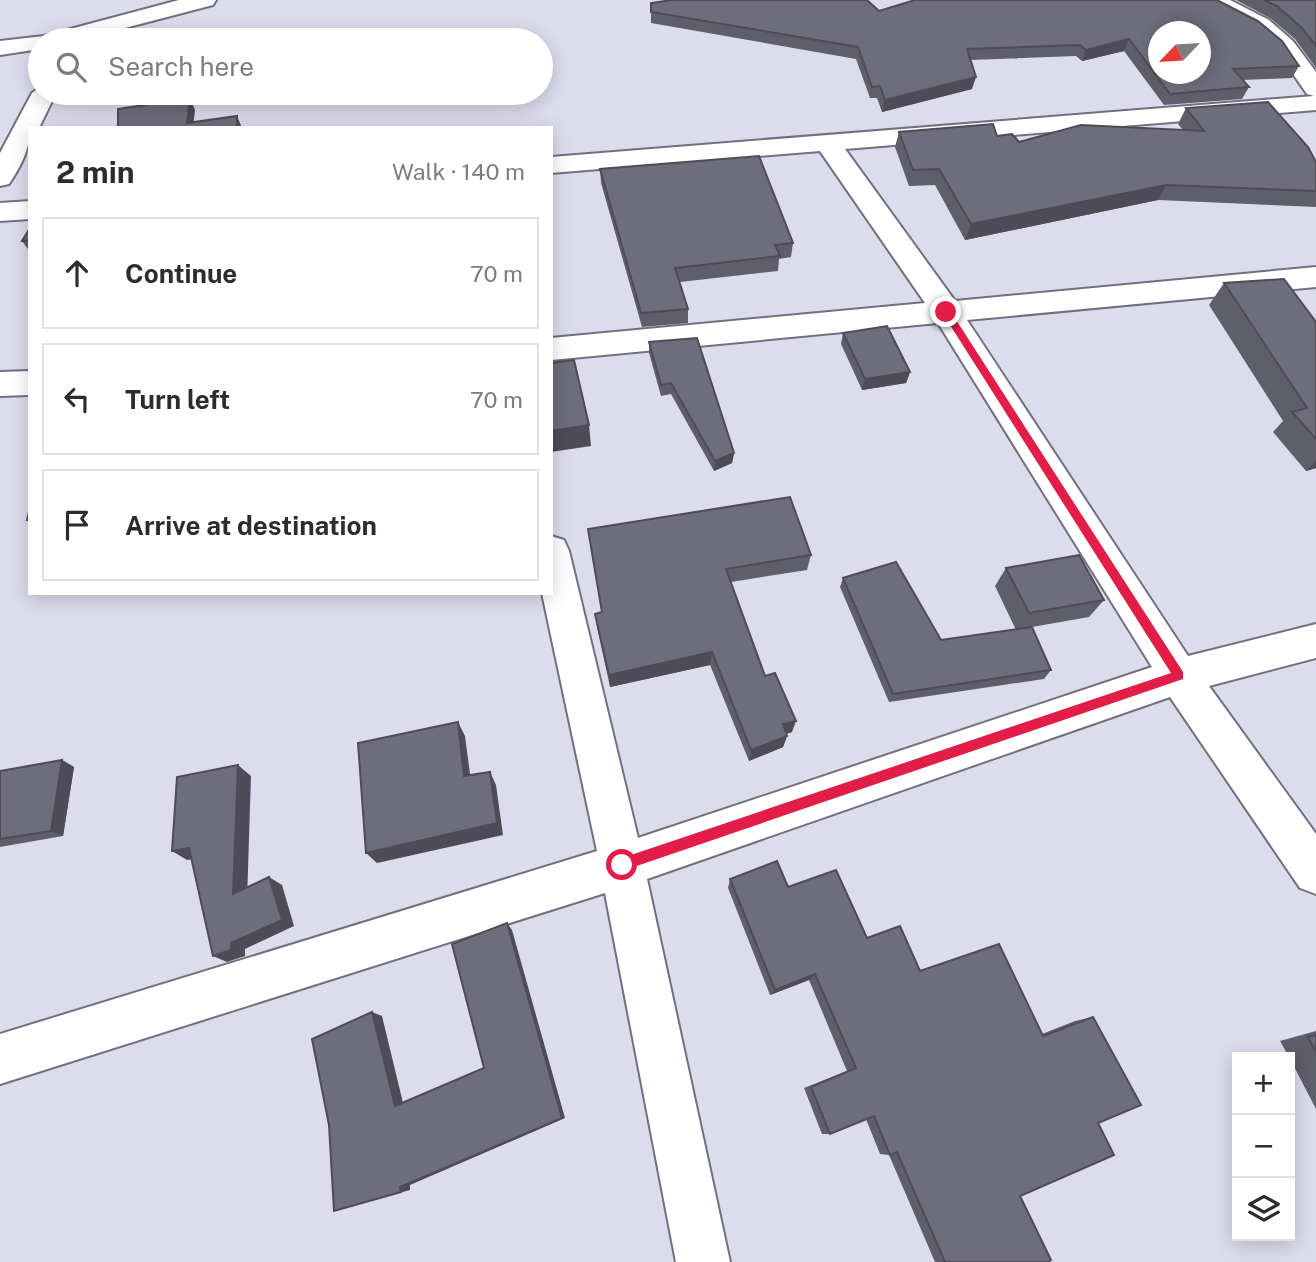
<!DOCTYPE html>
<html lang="en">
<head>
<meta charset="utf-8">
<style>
  body { margin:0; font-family:"Public Sans",sans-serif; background:#f7f7f7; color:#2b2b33 }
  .controls { position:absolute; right:21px; bottom:21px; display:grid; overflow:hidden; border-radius:0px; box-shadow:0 4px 18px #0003 }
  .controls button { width:63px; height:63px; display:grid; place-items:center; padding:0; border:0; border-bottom:2px solid #e1e1e2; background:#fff; color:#2b2b33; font:35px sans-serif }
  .compass { position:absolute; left:1148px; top:21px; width:63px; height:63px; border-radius:50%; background:#fff; box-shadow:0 4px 18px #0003; rotate:245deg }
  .stop { position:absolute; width:21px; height:21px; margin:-16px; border:5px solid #e11d48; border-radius:50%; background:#fff }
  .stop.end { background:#e11d48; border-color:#fff; box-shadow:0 2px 7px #0008 }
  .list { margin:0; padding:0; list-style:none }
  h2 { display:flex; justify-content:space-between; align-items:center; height:91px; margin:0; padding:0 28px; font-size:30px }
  h2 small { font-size:23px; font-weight:400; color:#7c7c81 }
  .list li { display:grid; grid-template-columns:46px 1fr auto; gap:21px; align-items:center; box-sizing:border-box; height:112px; margin:0 14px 14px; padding:0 14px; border:2px solid #e1e1e2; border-radius:0px }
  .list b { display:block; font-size:26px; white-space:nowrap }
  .list em { font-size:23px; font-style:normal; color:#7c7c81 }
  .icon { flex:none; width:38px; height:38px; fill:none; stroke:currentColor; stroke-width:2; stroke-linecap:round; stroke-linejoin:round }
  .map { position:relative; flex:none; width:1316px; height:1262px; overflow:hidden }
  .search { position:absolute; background:#fff; box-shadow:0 4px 18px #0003; left:28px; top:28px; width:525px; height:77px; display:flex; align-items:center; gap:18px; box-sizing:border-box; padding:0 24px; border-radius:38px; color:#7c7c81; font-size:26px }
  .panel { position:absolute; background:#fff; box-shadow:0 4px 18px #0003; left:28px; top:126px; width:525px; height:469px; border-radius:0px }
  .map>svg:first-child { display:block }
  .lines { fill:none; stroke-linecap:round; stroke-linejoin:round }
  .minor-casing { stroke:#71707f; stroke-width:4 }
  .minor { fill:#fff; fill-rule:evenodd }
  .wall { fill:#5f5e6b }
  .shaded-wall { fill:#4d4c57 }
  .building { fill:#6e6d7c; stroke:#4d4c57; stroke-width:2; fill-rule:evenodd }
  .route { fill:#e11d48 }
</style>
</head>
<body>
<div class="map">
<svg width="1316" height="1262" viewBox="0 0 1316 1262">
  <rect width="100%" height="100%" fill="#dddced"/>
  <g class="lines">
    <defs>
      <path id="minor" d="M 179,0 L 216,0 L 213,5 L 79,40 L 40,40 L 40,49 L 0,55 L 0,41 L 44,36 Z
        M 1202,0 L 1230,0 L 1269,20 L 1293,41 L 1316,72 L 1316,110 L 845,149 L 955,301 L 1316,267 L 1316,287 L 967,320 L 1188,656 L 1316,624 L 1316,658 L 1209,686 L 1316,834 L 1316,894 L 1300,888 L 1170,697 L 647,879 L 730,1262 L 676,1262 L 605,893 L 0,1084 L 0,1034 L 597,851 L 542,593 L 551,593 L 551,536 L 564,540 L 569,551 L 638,838 L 1152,667 L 938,323 L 551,360 L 551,338 L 925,303 L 820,151 L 551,173 L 551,157 L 1314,96 L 1307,94 L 1277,51 L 1253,30 L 1205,5 Z
        M 40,87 L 40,93 L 56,93 L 39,128 L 30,128 C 30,149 21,166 9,184 L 0,186 L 0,153 L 32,93 Z
        M 30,201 L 30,219 L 0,221 L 0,203 Z
        M 30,371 L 30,395 L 0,396 L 0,372 Z"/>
    </defs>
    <use href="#minor" class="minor-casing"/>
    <use href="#minor" class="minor"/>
  </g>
  <path class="wall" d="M 915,0 L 1299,66 L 1292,78 L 1242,80 L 1249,87 L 1242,99 L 1164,105 L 1124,51 L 1082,61 L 1076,56 L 970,60 L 972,89 L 882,112 L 877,98 L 870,98 L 856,59 L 651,23 L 651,3 L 879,11 Z
    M 1236,0 L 1316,0 L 1316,68 L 1295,39 L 1270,18 Z
    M 1186,108 L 1316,162 L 1316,207 L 1158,200 L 965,240 L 935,185 L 909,186 L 895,147 L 899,132 L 1019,142 L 1183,130 L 1178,124 Z
    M 600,169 L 793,243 L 791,257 L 779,259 L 778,271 L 680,282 L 688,309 L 688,323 L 642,327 L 601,183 Z
    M 30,228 L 30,252 L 22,241 Z
    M 1224,283 L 1316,322 L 1316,468 L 1306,471 L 1273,432 L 1283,421 L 1209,305 Z
    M 843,333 L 910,372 L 906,383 L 862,390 L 841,344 Z
    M 649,342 L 734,453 L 732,463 L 714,471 L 671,394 L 661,396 L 649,353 Z
    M 588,529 L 811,555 L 807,570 L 731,582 L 765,676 L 792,732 L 786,734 L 787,736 L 783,747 L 749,761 L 710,665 L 610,687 L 597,627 L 595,614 L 602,612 Z
    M 1006,568 L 1104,600 L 1089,617 L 1032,627 L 1051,670 L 1044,679 L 889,702 L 840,587 L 843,578 L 941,640 L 1016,630 L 995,586 Z
    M 62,760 L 74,767 L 63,836 L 0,847 L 0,771 Z
    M 730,879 L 788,887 L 867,938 L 920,971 L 1042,1034 L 1075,1021 L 1093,1017 L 1098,1123 L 1020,1196 L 1048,1262 L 935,1262 L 889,1155 L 880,1154 L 866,1119 L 830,1134 L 822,1134 L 804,1088 L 847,1071 L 809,980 L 770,995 L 728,888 Z
    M 1316,1031 L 1316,1109 L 1290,1059 L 1290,1057 L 1289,1057 L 1280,1041 Z"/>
  <path class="shaded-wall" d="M 1129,39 L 1124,51 L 1082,61 L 1086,50 Z
    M 976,77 L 972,89 L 882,112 L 885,100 Z
    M 190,98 L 195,110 L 193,128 L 187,123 Z
    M 237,116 L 242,128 L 237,128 Z
    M 1166,185 L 1158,200 L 965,240 L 971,224 Z
    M 910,372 L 906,383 L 862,390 L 865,379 Z
    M 589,425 L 591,446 L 551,452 L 551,431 Z
    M 734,453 L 732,463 L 714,471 L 715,461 Z
    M 1316,461 L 1316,468 L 1306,471 Z
    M 712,652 L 710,665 L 610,687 L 609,675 Z
    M 796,721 L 792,732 L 779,736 L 783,724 Z
    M 458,722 L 465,736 L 472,789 L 464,776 Z
    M 787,736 L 783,747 L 749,761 L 751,750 Z
    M 62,760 L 74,767 L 63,836 L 51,831 Z
    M 238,765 L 251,776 L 247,901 L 233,894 Z
    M 490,772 L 496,785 L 503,835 L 377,863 L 366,853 Z
    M 189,848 L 203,857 L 187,860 L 172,851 Z
    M 269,877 L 282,885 L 294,926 L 245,949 L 245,956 L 227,962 L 213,956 Z
    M 507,923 L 512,930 L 565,1118 L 410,1185 L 410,1190 L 334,1211 L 400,1187 L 562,1118 Z
    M 815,974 L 809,980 L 770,995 L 775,990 Z
    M 372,1012 L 382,1016 L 404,1107 L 395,1106 Z"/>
  <path class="building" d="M 672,0 L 867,0 L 879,11 L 915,0 L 1217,0 L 1258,21 L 1282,41 L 1299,66 L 1233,69 L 1249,87 L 1170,94 L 1129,39 L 1086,50 L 1080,45 L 967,49 L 976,77 L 885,100 L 880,86 L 872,87 L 858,47 L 651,12 L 651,3 ZM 1158,32 L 1200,32 L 1200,74 L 1158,74 Z
    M 1264,0 L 1316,0 L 1316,46 L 1302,28 L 1277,6 Z
    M 190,98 L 187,123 L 237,116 L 237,128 L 118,128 L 118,109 Z
    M 1268,102 L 1308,147 L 1316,162 L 1316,191 L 1166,185 L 971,224 L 939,169 L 913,170 L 899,132 L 993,124 L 997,136 L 1012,134 L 1019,142 L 1081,125 L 1204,131 L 1186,108 Z
    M 759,156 L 793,243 L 775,245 L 780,256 L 675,268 L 688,309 L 641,313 L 600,169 Z
    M 30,228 L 30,240 L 22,241 Z
    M 1284,279 L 1316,322 L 1316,439 L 1292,412 L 1307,408 L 1224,283 Z
    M 887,326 L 910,372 L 865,379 L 843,333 Z
    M 697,338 L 734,453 L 715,461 L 671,383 L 661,385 L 649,342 Z
    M 574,360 L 589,425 L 551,431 L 551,363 Z
    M 790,497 L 811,555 L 726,569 L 765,676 L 775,673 L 796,721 L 783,724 L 787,736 L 751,750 L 712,652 L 609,675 L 595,614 L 602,612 L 588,529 Z
    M 30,508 L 30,520 L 27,520 Z
    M 1079,555 L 1104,600 L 1029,613 L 1006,568 Z
    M 896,562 L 941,640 L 1032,627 L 1051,670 L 893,694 L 843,578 Z
    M 458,722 L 464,776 L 490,772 L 497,823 L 366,853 L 358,743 Z
    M 62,760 L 51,831 L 0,839 L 0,771 Z
    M 238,765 L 233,894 L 269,877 L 282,920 L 231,943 L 231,950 L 213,956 L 189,848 L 172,851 L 177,777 Z
    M 777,861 L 788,887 L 836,870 L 867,938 L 900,926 L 920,971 L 999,944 L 1043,1036 L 1093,1017 L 1141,1105 L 1098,1123 L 1114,1155 L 1020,1196 L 1051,1260 L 1048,1262 L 945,1262 L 897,1152 L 890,1155 L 874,1116 L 830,1134 L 811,1087 L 856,1068 L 815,974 L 775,990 L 730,879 Z
    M 507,923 L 562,1118 L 400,1187 L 401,1192 L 334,1211 L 329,1125 L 312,1039 L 372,1012 L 395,1106 L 484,1068 L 452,944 Z
    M 1316,1035 L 1316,1052 L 1308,1037 Z"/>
  <path class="route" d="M 943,309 L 949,309 L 1183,672 L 1183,679 L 622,871 L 617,870 L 615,865 L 622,858 L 1171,673 L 943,314 Z"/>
</svg>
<div class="controls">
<button>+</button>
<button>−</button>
<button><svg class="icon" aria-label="layers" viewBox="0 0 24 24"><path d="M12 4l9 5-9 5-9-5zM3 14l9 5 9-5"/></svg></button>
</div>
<svg class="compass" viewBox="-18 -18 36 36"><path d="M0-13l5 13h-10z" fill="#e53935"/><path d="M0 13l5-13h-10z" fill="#7c7c81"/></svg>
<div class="stop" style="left:622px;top:865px"></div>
<div class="stop end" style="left:946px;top:312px"></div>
<div class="search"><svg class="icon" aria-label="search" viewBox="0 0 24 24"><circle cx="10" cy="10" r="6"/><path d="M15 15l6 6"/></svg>Search here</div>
<section class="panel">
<h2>2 min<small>Walk · 140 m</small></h2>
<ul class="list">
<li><svg class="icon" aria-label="ahead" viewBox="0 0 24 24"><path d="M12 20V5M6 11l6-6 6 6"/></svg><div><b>Continue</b></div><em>70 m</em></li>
<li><svg class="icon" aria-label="left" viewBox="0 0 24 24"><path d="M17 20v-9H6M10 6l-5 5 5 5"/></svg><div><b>Turn left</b></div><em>70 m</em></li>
<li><svg class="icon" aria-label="arrive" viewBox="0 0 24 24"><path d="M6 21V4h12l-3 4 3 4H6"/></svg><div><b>Arrive at destination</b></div></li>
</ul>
</section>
</div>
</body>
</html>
